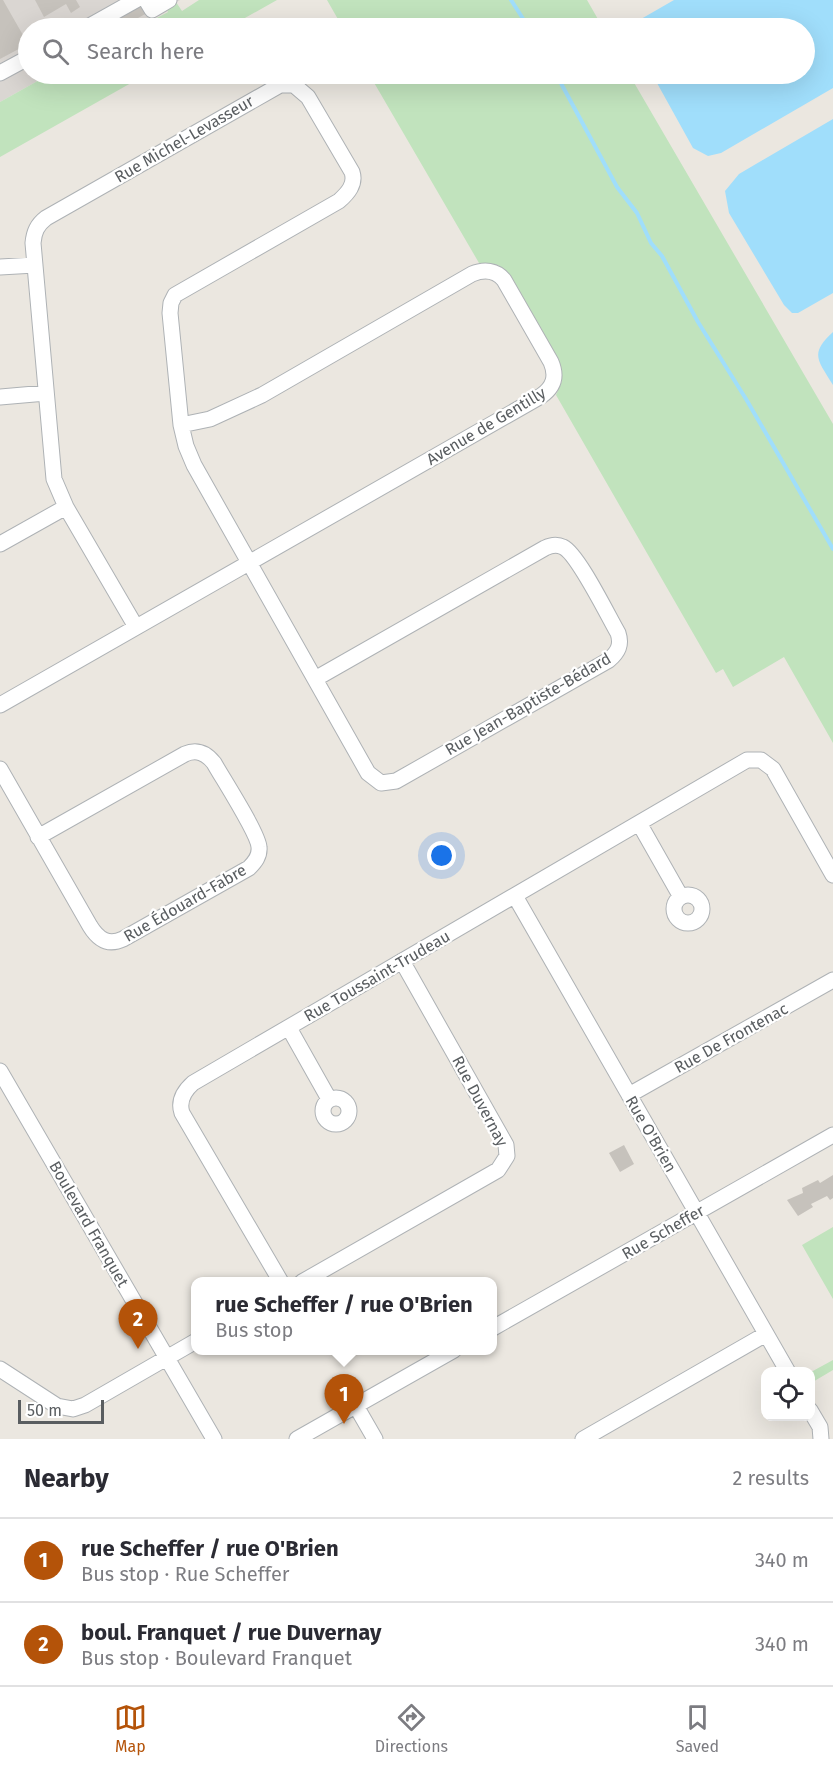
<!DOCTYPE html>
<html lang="en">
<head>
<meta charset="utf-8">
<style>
  body { margin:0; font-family:"Fira Sans",sans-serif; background:#f7f7f7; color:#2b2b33 }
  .controls { position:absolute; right:18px; bottom:18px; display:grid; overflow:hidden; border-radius:12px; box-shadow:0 6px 24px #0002 }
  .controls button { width:54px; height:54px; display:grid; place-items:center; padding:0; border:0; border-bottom:2px solid #e1e1e2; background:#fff; color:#2b2b33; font:30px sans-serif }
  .scale { position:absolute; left:18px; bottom:15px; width:86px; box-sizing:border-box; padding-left:6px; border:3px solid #595d60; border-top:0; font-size:16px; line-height:21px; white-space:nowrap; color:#595d60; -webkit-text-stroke:4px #fff; paint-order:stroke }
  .you { position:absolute; left:442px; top:856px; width:21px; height:21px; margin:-15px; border:4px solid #fff; border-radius:50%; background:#1a73e8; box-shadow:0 0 0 9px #1a73e833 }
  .badge { display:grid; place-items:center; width:39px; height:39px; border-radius:50%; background:#b45309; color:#fff; font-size:20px; font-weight:700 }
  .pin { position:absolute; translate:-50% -50px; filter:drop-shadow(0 2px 3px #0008) }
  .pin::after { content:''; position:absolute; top:32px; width:21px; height:18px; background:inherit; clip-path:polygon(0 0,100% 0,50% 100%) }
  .popup { position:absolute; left:191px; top:1277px; width:306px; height:78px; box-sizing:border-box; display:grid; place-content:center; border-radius:12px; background:#fff; filter:drop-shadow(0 2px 4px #0005); font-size:20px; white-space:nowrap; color:#7c7c81 }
  .popup b { font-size:22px; color:#2b2b33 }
  .popup::after { content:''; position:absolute; left:50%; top:100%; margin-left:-12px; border:12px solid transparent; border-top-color:#fff }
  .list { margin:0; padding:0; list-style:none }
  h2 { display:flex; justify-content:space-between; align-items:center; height:78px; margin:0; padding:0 24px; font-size:26px }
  h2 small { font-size:20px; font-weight:400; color:#7c7c81 }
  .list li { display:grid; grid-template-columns:39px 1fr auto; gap:18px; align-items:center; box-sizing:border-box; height:84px; padding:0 24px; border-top:2px solid #e1e1e2 }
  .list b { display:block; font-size:22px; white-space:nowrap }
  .list p { margin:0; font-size:20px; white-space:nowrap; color:#7c7c81 }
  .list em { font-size:20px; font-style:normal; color:#7c7c81 }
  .icon { flex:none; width:33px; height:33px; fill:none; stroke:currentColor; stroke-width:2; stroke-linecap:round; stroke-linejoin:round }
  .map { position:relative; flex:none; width:833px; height:1439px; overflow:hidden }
  .search { position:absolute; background:#fff; box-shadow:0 6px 24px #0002; left:18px; right:18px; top:18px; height:66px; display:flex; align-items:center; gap:15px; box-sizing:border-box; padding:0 21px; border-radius:33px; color:#7c7c81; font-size:22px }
  .sheet { height:246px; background:#fff }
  nav { display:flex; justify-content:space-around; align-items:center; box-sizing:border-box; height:84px; border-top:2px solid #e1e1e2; background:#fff; font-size:16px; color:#7c7c81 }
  nav a { display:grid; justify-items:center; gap:3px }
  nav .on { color:#b45309 }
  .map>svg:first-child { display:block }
  .industrial { fill:#dad6d2 }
  .green { fill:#c1e3bd }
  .water { fill:#a0defb }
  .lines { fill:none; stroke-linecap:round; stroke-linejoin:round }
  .stream { stroke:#a0defb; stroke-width:4 }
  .building { fill:#c6c2bc }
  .minor-casing { stroke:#aeb2b5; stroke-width:17 }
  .minor { stroke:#fff; stroke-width:15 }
  .labels { text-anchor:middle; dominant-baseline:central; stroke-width:4.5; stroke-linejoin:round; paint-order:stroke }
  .street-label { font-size:16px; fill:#595d60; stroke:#fff }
</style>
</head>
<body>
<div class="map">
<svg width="833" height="1439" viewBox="0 0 833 1439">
  <rect width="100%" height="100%" fill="#ebe7e0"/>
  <path class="industrial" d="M 0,0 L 180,0 L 166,8 L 168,11 L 138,28 L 28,28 L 28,74 L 50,74 L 0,102 Z"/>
  <path class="green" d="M 199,0 L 277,0 L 227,28 L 138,28 L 168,12 L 166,8 L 176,2 L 182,11 Z
    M 327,0 L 587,0 L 603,28 L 343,28 Z
    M 50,74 L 147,74 L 0,157 L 0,102 Z
    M 369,74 L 629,74 L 833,424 L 833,743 L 784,657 L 733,687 L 723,669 L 716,673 L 556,395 L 562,381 L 559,360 L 511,276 L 498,265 L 479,263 Z
    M 833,1227 L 833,1299 L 802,1245 Z
    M 833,1360 L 833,1370 L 811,1383 L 811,1372 Z"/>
  <path class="water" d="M 674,0 L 833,0 L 833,88 L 721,153 L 708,156 L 693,148 L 652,74 L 804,74 L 804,28 L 636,28 L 641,19 Z
    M 833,119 L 833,293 L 798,313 L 792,313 L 784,305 L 729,213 L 725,191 L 739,174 Z
    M 833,332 L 833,385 C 818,360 809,354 833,332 Z"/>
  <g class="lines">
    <path class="stream" d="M 511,0 L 529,28
      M 556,74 L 617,187 L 637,213 L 651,243 L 662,256 L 698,322 L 746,399 L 833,549"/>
  </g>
  <path class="building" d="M 0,0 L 3,0 L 28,44 L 0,59 Z
    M 35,0 L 76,0 L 80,7 L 71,13 L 66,4 L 44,17 Z
    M 143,5 L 147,13 L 120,28 L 103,28 Z
    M 624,1145 L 634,1164 L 620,1172 L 609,1153 Z
    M 833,1175 L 833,1198 L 830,1200 L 827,1196 L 811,1204 L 813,1207 L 798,1216 L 787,1200 L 803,1193 L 802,1188 L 818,1180 L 820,1183 Z"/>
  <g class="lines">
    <defs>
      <path id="minor" d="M 146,0 L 152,10 L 169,0
        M 86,28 L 136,0
        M 0,73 L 24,60
        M 0,267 L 35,265
        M 0,397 L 46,393
        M 0,544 L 66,507
        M 136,627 L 66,507 L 54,479 L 33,243 C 34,232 37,225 46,218 L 280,85 L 294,85 L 308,97 L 352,172 C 356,184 348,193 339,201 L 175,295 L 171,303 L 170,313 L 181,425 L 186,446 L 194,465 L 368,773 L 381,783 L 396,781 L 609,660 C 618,652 622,645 618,633 C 608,616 578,554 563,547 C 557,544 551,545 545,548 L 315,679
        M 0,705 L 541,396 C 554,387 557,376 551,362 L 504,280 C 496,270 484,269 472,274 L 262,395 L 210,419 L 181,425
        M 0,769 L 90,926 C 98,939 108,946 123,939 L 249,868 C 255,862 260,856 259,847 C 258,833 223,779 214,763 C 206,753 197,749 185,754 L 38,837
        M 639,823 L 681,897
        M674 909a14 14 0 1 1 28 0a14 14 0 1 1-28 0Z
        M 515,896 L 788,1372
        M 289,1028 L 329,1099
        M 0,1071 L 214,1439
        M 629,1095 L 833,980
        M323 1111a13 13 0 1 1 26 0a13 13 0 1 1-26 0Z
        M 281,1282 L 182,1113 C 178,1101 184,1091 193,1083 L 747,760 L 761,760 L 773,769 L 833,875
        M 302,1282 L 498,1170 L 507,1156 L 506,1145 L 402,961
        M 493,1328 L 833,1135
        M 0,1369 L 57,1406 L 73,1409 L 85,1405 L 196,1341
        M 356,1406 L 375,1439
        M 810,1410 L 820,1427 L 821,1439
        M 297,1439 L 454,1350
        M 583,1439 L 766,1334"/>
    </defs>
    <use href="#minor" class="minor-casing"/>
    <use href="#minor" class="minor"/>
  </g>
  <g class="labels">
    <g class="street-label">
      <text transform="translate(184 139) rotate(-30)">Rue Michel-Levasseur</text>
      <text transform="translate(486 426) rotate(-31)">Avenue de Gentilly</text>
      <text transform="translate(528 704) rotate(-30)">Rue Jean-Baptiste-Bédard</text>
      <text transform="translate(185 903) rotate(-30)">Rue Édouard-Fabre</text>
      <text transform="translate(377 976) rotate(-30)">Rue Toussaint-Trudeau</text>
      <text transform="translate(731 1038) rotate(-29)">Rue De Frontenac</text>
      <text transform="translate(480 1101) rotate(62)">Rue Duvernay</text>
      <text transform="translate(651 1134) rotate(60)">Rue O'Brien</text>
      <text transform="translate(89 1224) rotate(60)">Boulevard Franquet</text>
      <text transform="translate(663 1232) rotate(-30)">Rue Scheffer</text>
    </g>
  </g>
</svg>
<div class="controls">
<button><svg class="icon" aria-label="locate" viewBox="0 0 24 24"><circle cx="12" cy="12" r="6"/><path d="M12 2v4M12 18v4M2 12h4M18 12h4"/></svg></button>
</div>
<div class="scale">50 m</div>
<div class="you"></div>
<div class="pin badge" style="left:344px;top:1424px">1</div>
<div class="popup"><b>rue Scheffer / rue O'Brien</b>Bus stop</div>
<div class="pin badge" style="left:138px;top:1349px">2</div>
<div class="search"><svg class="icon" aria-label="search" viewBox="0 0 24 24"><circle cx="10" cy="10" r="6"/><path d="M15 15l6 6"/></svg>Search here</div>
</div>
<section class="sheet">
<h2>Nearby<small>2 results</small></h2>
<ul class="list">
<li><span class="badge">1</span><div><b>rue Scheffer / rue O'Brien</b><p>Bus stop · Rue Scheffer</p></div><em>340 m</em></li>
<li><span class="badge">2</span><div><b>boul. Franquet / rue Duvernay</b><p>Bus stop · Boulevard Franquet</p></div><em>340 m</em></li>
</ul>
</section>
<nav>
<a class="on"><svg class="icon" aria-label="map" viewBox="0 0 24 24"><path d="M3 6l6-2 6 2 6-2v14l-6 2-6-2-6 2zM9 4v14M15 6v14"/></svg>Map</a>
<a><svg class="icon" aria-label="directions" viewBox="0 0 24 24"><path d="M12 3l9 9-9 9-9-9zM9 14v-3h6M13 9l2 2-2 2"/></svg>Directions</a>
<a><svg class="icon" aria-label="saved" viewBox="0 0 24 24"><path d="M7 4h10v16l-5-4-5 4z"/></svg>Saved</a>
</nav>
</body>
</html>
